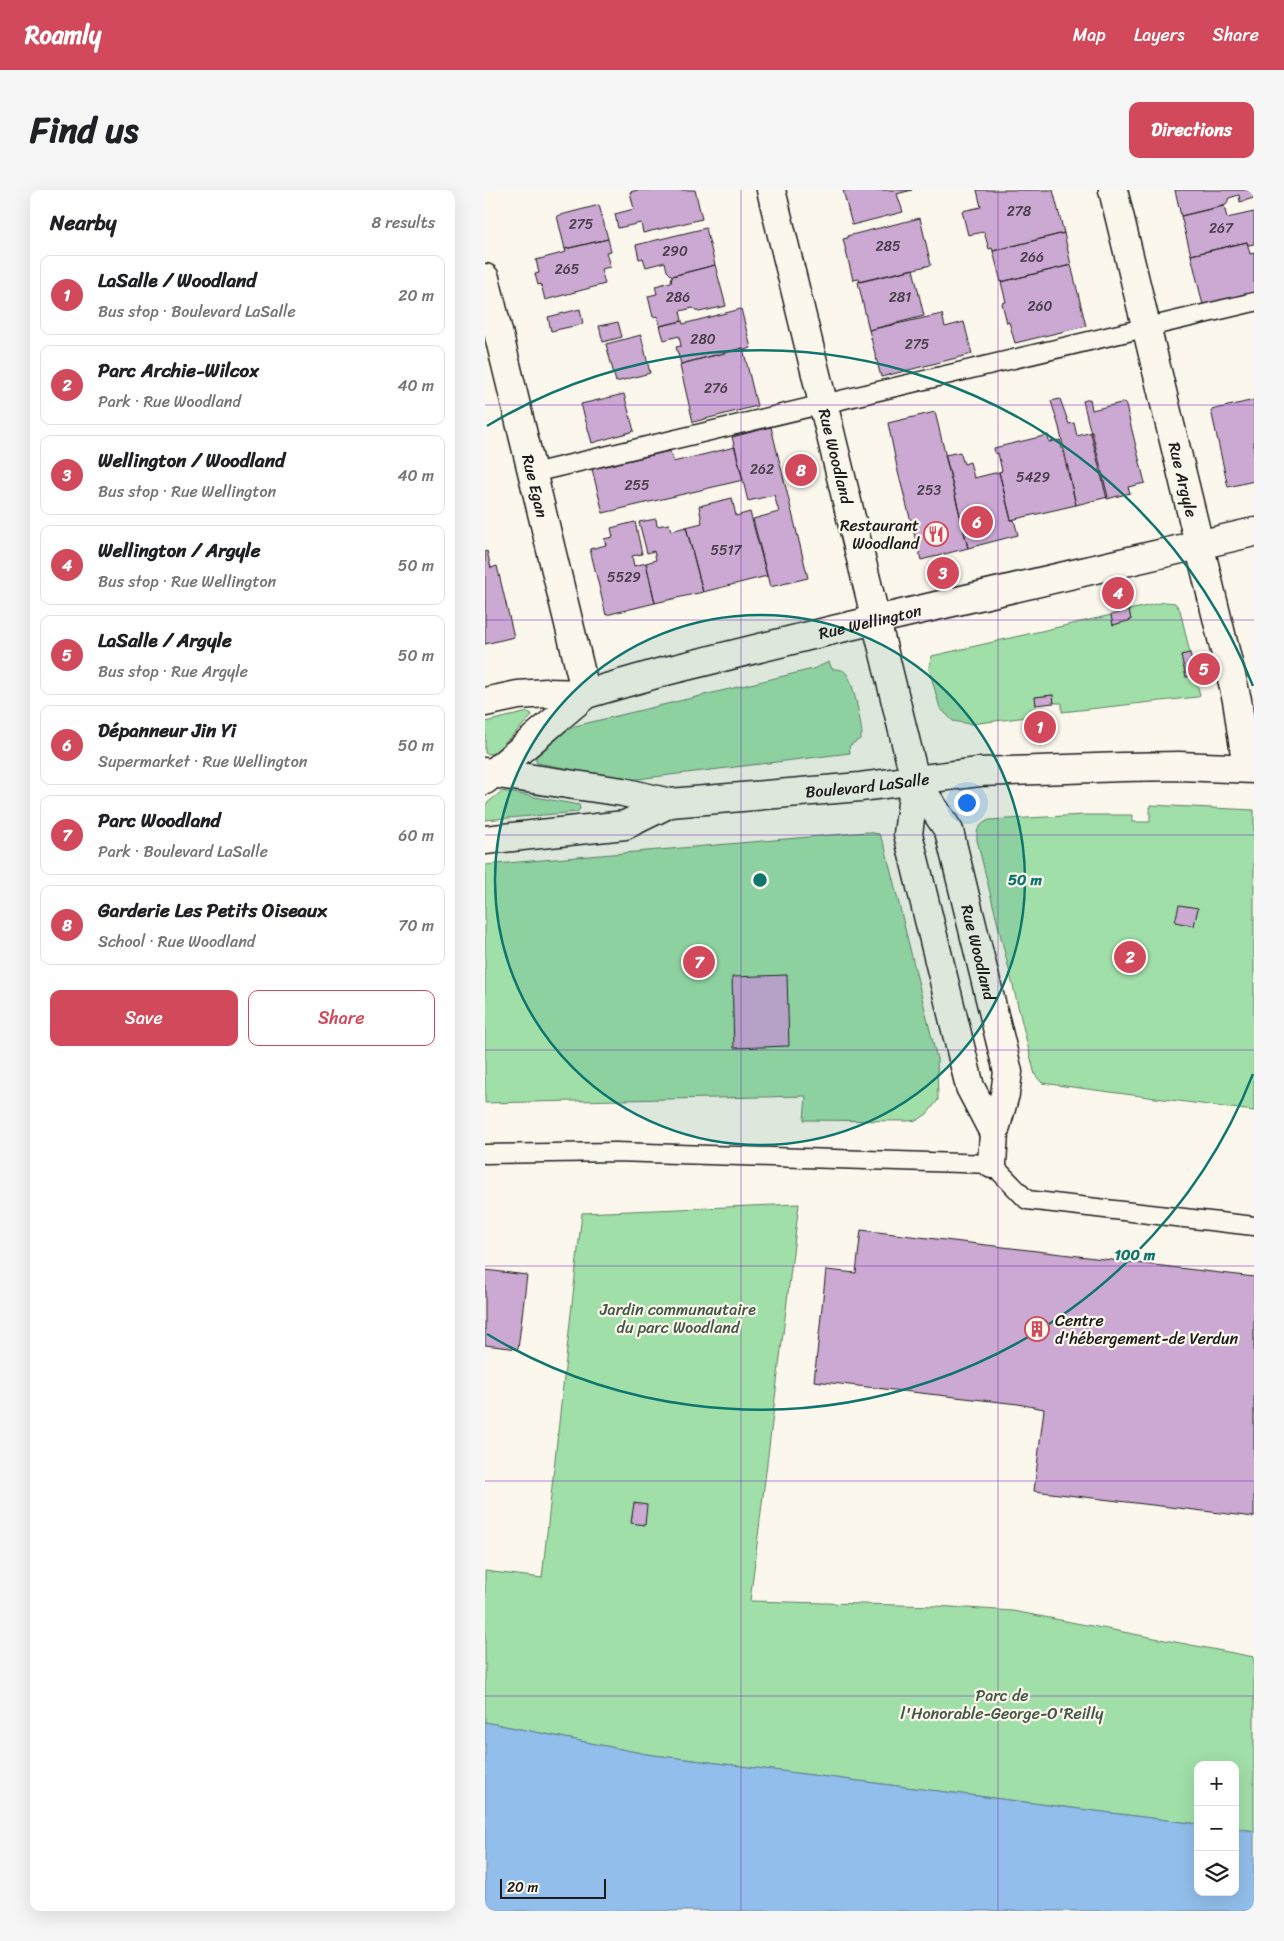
<!DOCTYPE html>
<html lang="en">
<head>
<meta charset="utf-8">
<style>
  body { margin:0; font-family:Sriracha,sans-serif; background:#f6f6f6; color:#202124 }
  .controls { position:absolute; right:15px; bottom:15px; display:grid; overflow:hidden; border-radius:10px; box-shadow:0 5px 20px #0002 }
  .controls button { width:45px; height:45px; display:grid; place-items:center; padding:0; border:0; border-bottom:1px solid #e0e0e0; background:#fff; color:#202124; font:25px sans-serif }
  .scale { position:absolute; left:15px; bottom:12px; width:106px; box-sizing:border-box; padding-left:5px; border:2px solid #1c1c1c; border-top:0; font-size:14px; line-height:18px; white-space:nowrap; color:#1c1c1c; -webkit-text-stroke:4px #fbf7ec; paint-order:stroke }
  .you { position:absolute; left:481px; top:612px; width:18px; height:18px; margin:-12px; border:4px solid #fff; border-radius:50%; background:#1a73e8; box-shadow:0 0 0 8px #1a73e833 }
  .badge { display:grid; place-items:center; width:32px; height:32px; border-radius:50%; background:#d1495b; color:#fff; font-size:16px; font-weight:700 }
  .pin { position:absolute; translate:-50% -50%; border:2px solid #fff; box-shadow:0 1px 5px #0006 }
  .list { margin:0; padding:0; list-style:none }
  h2 { display:flex; justify-content:space-between; align-items:center; height:65px; margin:0; padding:0 20px; font-size:21px }
  h2 small { font-size:16px; font-weight:400; color:#757577 }
  .list li { display:grid; grid-template-columns:32px 1fr auto; gap:15px; align-items:center; box-sizing:border-box; height:80px; margin:0 10px 10px; padding:0 10px; border:1px solid #e0e0e0; border-radius:10px }
  .list b { display:block; font-size:19px; white-space:nowrap }
  .list p { margin:0; font-size:16px; white-space:nowrap; color:#757577 }
  .list em { font-size:16px; font-style:normal; color:#757577 }
  .actions { display:flex; gap:10px; padding:15px 20px }
  .actions a { flex:1; padding:11px 0; border:1px solid #d1495b; border-radius:10px; text-align:center; font-size:18px; color:#d1495b }
  .actions .main { background:#d1495b; color:#fff }
  .icon { flex:none; width:28px; height:28px; fill:none; stroke:currentColor; stroke-width:2; stroke-linecap:round; stroke-linejoin:round }
  .map { position:relative; flex:none; width:769px; height:1721px; overflow:hidden; border-radius:10px }
  header { display:flex; align-items:center; gap:30px; box-sizing:border-box; height:70px; padding:0 25px; background:#d1495b; color:#fff }
  header strong { font-size:24px }
  nav { display:flex; gap:28px; margin-inline-start:auto; font-size:18px }
  .intro { display:flex; align-items:center; justify-content:space-between; box-sizing:border-box; height:120px; padding:0 30px }
  h1 { margin:0; font-size:35px }
  .button { padding:12px 22px; border-radius:10px; background:#d1495b; color:#fff; font-size:18px; font-weight:700 }
  main { display:flex; gap:30px; padding:0 30px }
  aside { flex:1; background:#fff; border-radius:10px; box-shadow:0 5px 20px #0002 }
  .map>svg:first-child { display:block }
  .green { fill:#a0dfa8; stroke:#5e7e62 }
  .water { fill:#91beea; stroke:#627d98 }
  .building { fill:#cca9d3; stroke:#1c1c1c }
  .lines { fill:none; stroke-linecap:round; stroke-linejoin:round }
  .service-casing { stroke:#1c1c1c; stroke-width:21 }
  .minor-casing { stroke:#1c1c1c; stroke-width:31 }
  .tertiary-casing { stroke:#1c1c1c; stroke-width:31 }
  .secondary-casing { stroke:#1c1c1c; stroke-width:31 }
  .service { stroke:#fbf7ec; stroke-width:18 }
  .minor { stroke:#fbf7ec; stroke-width:28 }
  .tertiary { stroke:#fbf7ec; stroke-width:28 }
  .secondary { stroke:#fbf7ec; stroke-width:28 }
  .grid { fill:none; stroke:#7b2cbf; stroke-width:1; stroke-opacity:0.55 }
  .ring { fill:none; stroke:#0f766e; stroke-width:2.5 }
  .labels { text-anchor:middle; dominant-baseline:central; stroke-width:4.5; stroke-linejoin:round; paint-order:stroke }
  .number-label { font-size:14px; fill:#483f4a }
  .street-label { font-size:16px; fill:#1c1c1c; stroke:#fbf7ec }
  .poi-label { font-size:16px; fill:#1c1c1c; stroke:#fbf7ec; text-anchor:end }
  .park-label { font-size:16px; fill:#445646; stroke:#fbf7ec }
  .centre { fill:#0f766e; stroke:#fbf7ec; stroke-width:2.5 }
  .ring-label { font-size:15px; text-anchor:middle; font-weight:bold; fill:#0f766e; stroke:#fbf7ec; stroke-width:4.5; stroke-linejoin:round; paint-order:stroke }
</style>
</head>
<body>
<header>
<strong>Roamly</strong>
<nav><a>Map</a><a>Layers</a><a>Share</a></nav>
</header>
<div class="intro"><h1>Find us</h1><a class="button">Directions</a></div>
<main>
<aside>
<h2>Nearby<small>8 results</small></h2>
<ul class="list">
<li><span class="badge">1</span><div><b>LaSalle / Woodland</b><p>Bus stop · Boulevard LaSalle</p></div><em>20 m</em></li>
<li><span class="badge">2</span><div><b>Parc Archie-Wilcox</b><p>Park · Rue Woodland</p></div><em>40 m</em></li>
<li><span class="badge">3</span><div><b>Wellington / Woodland</b><p>Bus stop · Rue Wellington</p></div><em>40 m</em></li>
<li><span class="badge">4</span><div><b>Wellington / Argyle</b><p>Bus stop · Rue Wellington</p></div><em>50 m</em></li>
<li><span class="badge">5</span><div><b>LaSalle / Argyle</b><p>Bus stop · Rue Argyle</p></div><em>50 m</em></li>
<li><span class="badge">6</span><div><b>Dépanneur Jin Yi</b><p>Supermarket · Rue Wellington</p></div><em>50 m</em></li>
<li><span class="badge">7</span><div><b>Parc Woodland</b><p>Park · Boulevard LaSalle</p></div><em>60 m</em></li>
<li><span class="badge">8</span><div><b>Garderie Les Petits Oiseaux</b><p>School · Rue Woodland</p></div><em>70 m</em></li>
</ul>
<div class="actions"><a class="main">Save</a><a>Share</a></div>
</aside>
<div class="map">
<svg width="769" height="1721" viewBox="0 0 769 1721">
  <rect width="100%" height="100%" fill="#fbf7ec"/>
  <filter id="ink" filterUnits="userSpaceOnUse"><feTurbulence type="fractalNoise" baseFrequency=".02" numOctaves="2"/><feDisplacementMap in="SourceGraphic" scale="10" xChannelSelector="R" yChannelSelector="G"/><feConvolveMatrix kernelMatrix="1 2 1 2 8 2 1 2 1" color-interpolation-filters="sRGB"/></filter>
  <g filter="url(#ink)">
    <path class="green" d="M 680,412 L 690,413 L 695,420 L 705,463 L 696,465 L 701,487 L 710,485 L 715,505 L 712,507 L 577,522 L 577,513 L 569,513 L 568,505 L 551,507 L 550,526 L 486,534 L 468,531 L 455,518 L 444,479 L 447,466 L 626,425 L 628,435 L 646,430 L 644,420 Z
      M 344,472 L 347,479 C 352,479 358,479 361,483 C 368,490 376,533 377,544 L 375,549 L 364,556 L 365,563 L 144,590 L 52,573 L 51,571 L 51,567 L 81,541 L 90,536 L 328,479 Z
      M 43,522 L 47,524 L 46,527 L 9,563 L 4,564 L 0,563 L 0,532 Z
      M 17,601 L 94,615 L 95,619 L 92,622 L 0,630 L 0,615 Z
      M 665,615 L 769,620 L 769,921 L 557,893 L 550,885 L 492,650 C 491,639 494,635 504,630 L 599,625 L 647,625 L 647,632 L 665,632 Z
      M 382,642 L 394,644 L 400,657 L 452,869 L 453,910 L 442,924 L 433,930 L 423,931 L 319,930 L 321,906 L 0,913 L 0,675 Z
      M 314,1014 L 265,1411 L 451,1416 L 528,1421 L 769,1467 L 769,1641 L 750,1638 L 750,1575 L 713,1575 L 713,1634 L 161,1564 L 0,1532 L 0,1381 L 57,1388 L 97,1023 Z"/>
    <path class="water" d="M 0,1532 L 161,1564 L 713,1634 L 713,1702 L 750,1702 L 750,1638 L 769,1641 L 769,1721 L 0,1721 Z"/>
    <path class="building" d="M 153,0 L 210,0 L 217,29 L 158,43 L 156,33 L 133,38 L 130,24 L 149,19 L 145,2 Z
      M 358,0 L 427,0 L 412,4 L 418,22 L 367,35 Z
      M 492,0 L 568,0 L 579,43 L 508,61 L 507,58 L 504,59 L 499,42 L 483,45 L 477,21 L 496,17 Z
      M 690,0 L 769,0 L 769,8 L 755,12 L 754,5 L 744,8 L 741,15 L 696,26 Z
      M 114,15 L 123,49 L 80,59 L 72,26 Z
      M 739,16 L 742,28 L 769,22 L 769,54 L 763,55 L 762,52 L 706,65 L 696,26 Z
      M 435,28 L 446,75 L 375,92 L 374,89 L 368,90 L 358,49 L 363,48 L 362,46 Z
      M 221,38 L 230,75 L 187,86 L 182,81 L 180,72 L 161,77 L 158,68 L 154,69 L 151,55 Z
      M 579,43 L 586,75 L 516,92 L 508,61 Z
      M 123,49 L 126,61 L 121,62 L 125,77 L 116,79 L 120,94 L 60,110 L 56,94 L 53,95 L 50,84 L 54,83 L 51,70 L 81,62 L 80,59 Z
      M 762,52 L 765,64 L 769,63 L 769,103 L 718,115 L 706,65 Z
      M 230,75 L 241,116 L 214,122 L 208,118 L 195,121 L 197,131 L 175,136 L 173,126 L 168,127 L 163,106 L 172,104 L 170,96 L 186,92 L 187,86 Z
      M 586,75 L 601,136 L 530,153 L 524,132 L 522,133 L 517,113 L 521,112 L 516,92 Z
      M 428,79 L 439,126 L 384,140 L 373,92 Z
      M 95,119 L 98,134 L 66,141 L 63,127 Z
      M 256,119 L 266,158 L 259,160 L 258,158 L 196,174 L 191,157 L 196,156 L 194,146 L 179,150 L 175,136 L 197,131 L 198,134 Z
      M 457,124 L 460,137 L 479,132 L 487,164 L 396,187 L 384,140 Z
      M 133,132 L 137,147 L 118,152 L 114,136 Z
      M 156,145 L 165,183 L 131,192 L 121,154 Z
      M 258,158 L 272,216 L 208,232 L 195,176 L 196,174 Z
      M 139,204 L 149,241 L 107,253 L 96,214 Z
      M 575,209 L 584,234 L 589,233 L 592,246 L 607,242 L 623,307 L 591,315 L 574,237 L 566,211 Z
      M 605,209 L 607,220 L 640,212 L 660,293 L 643,297 L 645,303 L 622,309 L 598,211 Z
      M 769,210 L 769,291 L 743,297 L 726,220 Z
      M 450,222 L 483,358 L 436,370 L 413,282 L 403,233 Z
      M 286,237 L 323,388 L 285,397 L 268,329 L 294,322 L 289,305 L 263,311 L 247,247 Z
      M 563,245 L 564,252 L 575,250 L 591,315 L 526,330 L 514,282 L 517,281 L 513,263 L 510,264 L 509,258 Z
      M 250,257 L 258,290 L 118,323 L 107,279 L 185,261 L 188,272 Z
      M 475,262 L 479,274 L 485,272 L 489,288 L 514,282 L 526,330 L 529,330 L 533,345 L 483,358 L 460,265 Z
      M 247,308 L 251,326 L 265,322 L 282,386 L 218,402 L 201,337 L 217,333 L 214,316 Z
      M 171,329 L 172,336 L 184,334 L 186,341 L 201,337 L 218,402 L 170,413 L 161,373 L 171,370 L 169,361 L 162,363 L 154,332 Z
      M 150,332 L 157,364 L 147,366 L 149,376 L 161,373 L 170,413 L 121,425 L 105,359 L 121,355 L 119,349 L 128,347 L 126,338 Z
      M 2,361 L 6,378 L 12,376 L 29,447 L 0,454 L 0,362 Z
      M 644,420 L 646,430 L 628,435 L 626,425 Z
      M 705,463 L 710,485 L 701,487 L 696,465 Z
      M 568,505 L 569,513 L 551,515 L 550,507 Z
      M 694,715 L 713,718 L 709,736 L 690,732 Z
      M 302,785 L 304,856 L 249,858 L 247,787 Z
      M 376,1040 L 769,1087 L 769,1327 L 549,1301 L 559,1219 L 533,1214 L 329,1191 L 341,1080 L 371,1083 Z
      M 0,1080 L 42,1085 L 33,1159 L 0,1155 Z
      M 149,1313 L 162,1315 L 160,1335 L 146,1333 Z"/>
    <g class="lines">
      <defs>
        <path id="service" d="M 48,283 L 769,112
          M 0,964 L 131,962 L 507,974 L 542,1010 L 769,1036"/>
        <g id="minor">
          <path id="s1" d="M 628,0 L 752,510 L 762,578"/>
          <path id="s2" d="M 0,88 L 101,504"/>
          <path id="s3" d="M 430,590 L 464,641 L 523,882 L 520,904 L 509,943 L 507,974"/>
          <path d="M 430,590 L 423,644 L 485,897 L 509,943"/>
        </g>
        <g id="tertiary">
          <path id="s4" d="M 286,0 L 430,590"/>
        </g>
        <g id="secondary">
          <path id="s5" d="M 0,512 L 33,505 L 62,503 L 101,504 L 181,481 L 352,439 L 769,342"/>
          <path d="M 0,582 L 138,602 L 185,613"/>
          <path d="M 0,590 L 101,504"/>
          <path id="s6" d="M 0,650 L 140,635 L 185,613 L 375,597 L 494,582 L 638,577 L 694,576 L 769,579"/>
        </g>
      </defs>
      <use href="#service" class="service-casing"/>
      <use href="#minor" class="minor-casing"/>
      <use href="#tertiary" class="tertiary-casing"/>
      <use href="#secondary" class="secondary-casing"/>
      <use href="#service" class="service"/>
      <use href="#minor" class="minor"/>
      <use href="#tertiary" class="tertiary"/>
      <use href="#secondary" class="secondary"/>
    </g>
  </g>
  <path class="grid" d="M 256,0 L 256,1721M 513,0 L 513,1721M 0,215 L 769,215M 0,430 L 769,430M 0,645 L 769,645M 0,860 L 769,860M 0,1076 L 769,1076M 0,1291 L 769,1291M 0,1506 L 769,1506"/>
  <circle cx="275" cy="690" r="265" fill="#0f766e" fill-opacity=".12"/>
  <g class="ring">
    <circle cx="275" cy="690" r="265"/>
    <path d="M768 884A530 530 0 0 1 2 1144M2 236A530 530 0 0 1 768 496"/>
  </g>
  <defs>
    <symbol id="restaurant-ring" viewBox="-11 -11 22 22"><circle r="9.5" fill="#fbf7ec" stroke="#d1495b" stroke-width="1.5"/><path d="M-5-6h1v4h1v-4h1v4h1v-4h1v5L-1.5 .5V6h-2V.5L-5-1ZM5-6V6H3V1.5H1.5Q1.5-4 5-6Z" fill="#d1495b"/></symbol>
    <symbol id="building-ring" viewBox="-11 -11 22 22"><circle r="9.5" fill="#fbf7ec" stroke="#d1495b" stroke-width="1.5"/><path d="M-4-6H4V6H1V3H-1V6H-4ZM-2.5-4.3h1.7v1.8h-1.7ZM.8-4.3h1.7v1.8H.8ZM-2.5-1h1.7V.8h-1.7ZM.8-1h1.7V.8H.8Z" fill="#d1495b"/></symbol>
  </defs>
  <g fill-rule="evenodd">
    <use href="#restaurant-ring" x="437" y="330" width="28" height="28"/>
    <use href="#building-ring" x="538" y="1125" width="28" height="28"/>
  </g>
  <g class="labels">
    <g class="number-label">
      <text x="534" y="21">278</text>
      <text x="96" y="34">275</text>
      <text x="736" y="38">267</text>
      <text x="403" y="56">285</text>
      <text x="190" y="61">290</text>
      <text x="547" y="67">266</text>
      <text x="82" y="79">265</text>
      <text x="193" y="107">286</text>
      <text x="415" y="107">281</text>
      <text x="555" y="116">260</text>
      <text x="218" y="149">280</text>
      <text x="432" y="154">275</text>
      <text x="231" y="198">276</text>
      <text x="277" y="279">262</text>
      <text x="548" y="287">5429</text>
      <text x="152" y="295">255</text>
      <text x="444" y="300">253</text>
      <text x="241" y="360">5517</text>
      <text x="139" y="387">5529</text>
    </g>
    <g class="street-label">
      <text stroke="none"><textPath href="#s4" startOffset="274">Rue Woodland</textPath></text>
      <text stroke="none"><textPath href="#s1" startOffset="298">Rue Argyle</textPath></text>
      <text stroke="none"><textPath href="#s2" startOffset="214">Rue Egan</textPath></text>
      <text stroke="none"><textPath href="#s5" startOffset="395">Rue Wellington</textPath></text>
      <text stroke="none"><textPath href="#s6" startOffset="389">Boulevard LaSalle</textPath></text>
      <text stroke="none"><textPath href="#s3" startOffset="186">Rue Woodland</textPath></text>
    </g>
    <g class="poi-label">
      <text x="434" y="335">Restaurant<tspan x="434" dy="18">Woodland</tspan></text>
      <text x="570" y="1130" text-anchor="start">Centre<tspan x="570" dy="18">d'hébergement-de Verdun</tspan></text>
    </g>
    <g class="park-label">
      <text x="193" y="1119">Jardin communautaire<tspan x="193" dy="18">du parc Woodland</tspan></text>
      <text x="517" y="1505">Parc de<tspan x="517" dy="18">l'Honorable-George-O'Reilly</tspan></text>
    </g>
  </g>
  <circle cx="275" cy="690" r="8" class="centre"/>
  <g class="ring-label">
    <text x="540" y="695">50 m</text>
    <text x="650" y="1070">100 m</text>
  </g>
</svg>
<div class="controls">
<button>+</button>
<button>−</button>
<button><svg class="icon" aria-label="layers" viewBox="0 0 24 24"><path d="M12 4l9 5-9 5-9-5zM3 14l9 5 9-5"/></svg></button>
</div>
<div class="scale">20 m</div>
<div class="you"></div>
<div class="pin badge" style="left:555px;top:537px">1</div>
<div class="pin badge" style="left:645px;top:767px">2</div>
<div class="pin badge" style="left:458px;top:383px">3</div>
<div class="pin badge" style="left:633px;top:403px">4</div>
<div class="pin badge" style="left:719px;top:479px">5</div>
<div class="pin badge" style="left:492px;top:332px">6</div>
<div class="pin badge" style="left:214px;top:772px">7</div>
<div class="pin badge" style="left:316px;top:280px">8</div>
</div>
</main>
</body>
</html>
